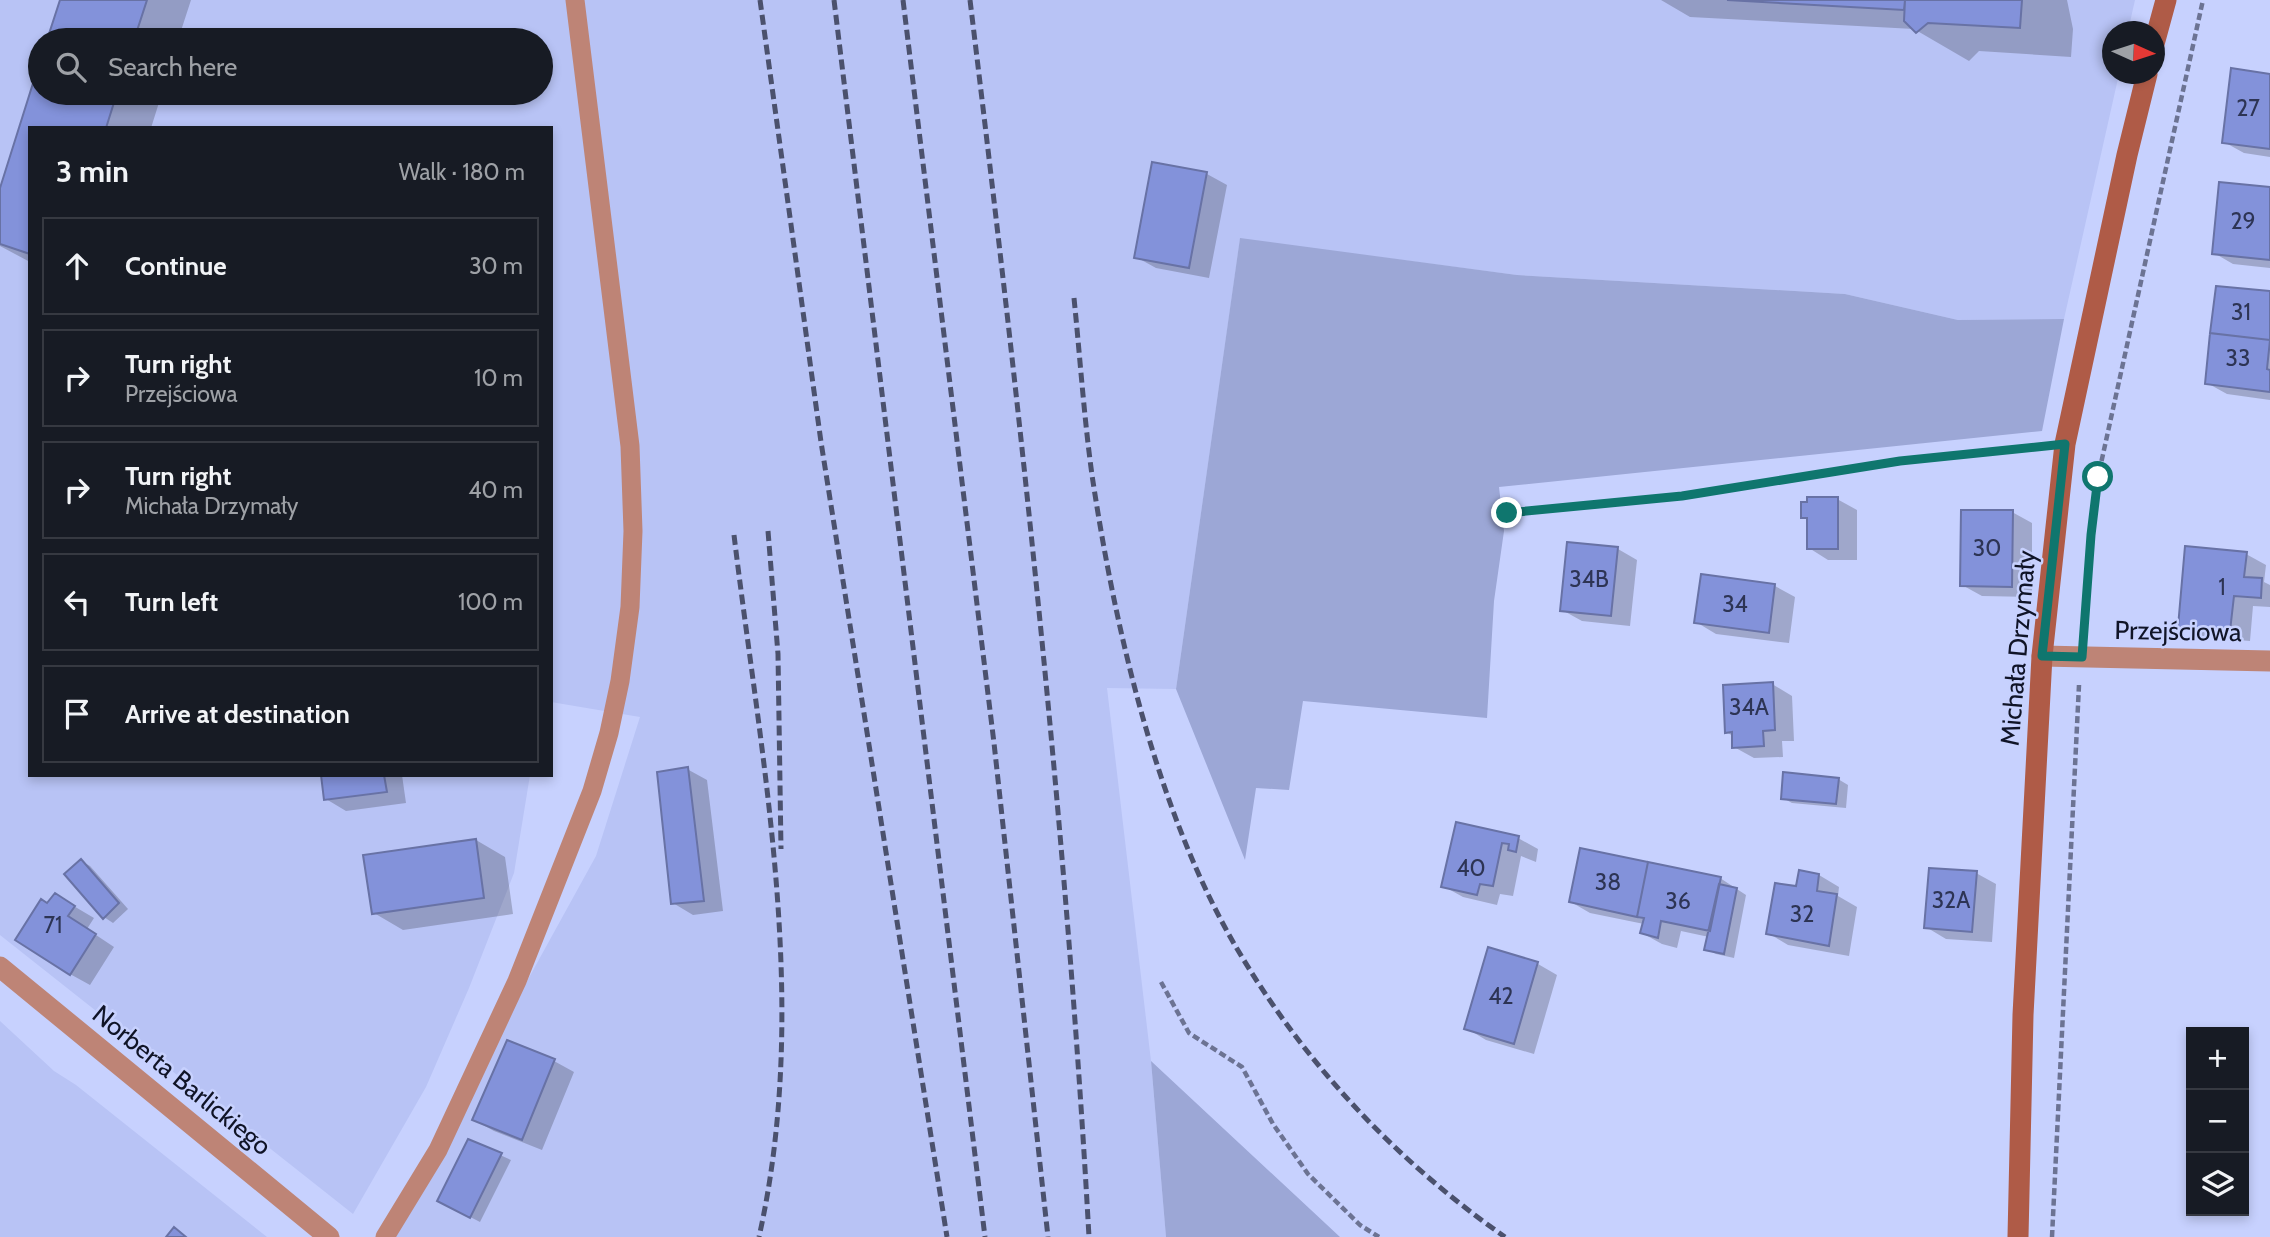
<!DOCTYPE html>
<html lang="en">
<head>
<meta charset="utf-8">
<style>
  body { margin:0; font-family:Cabin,sans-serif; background:#20242c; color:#f1f3f6 }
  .controls { position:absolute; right:21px; bottom:21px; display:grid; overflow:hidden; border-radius:0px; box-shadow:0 4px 10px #0003 }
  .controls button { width:63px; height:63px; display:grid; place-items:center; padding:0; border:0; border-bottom:2px solid #363941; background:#171b24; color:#f1f3f6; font:35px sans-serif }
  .compass { position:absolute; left:2102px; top:21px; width:63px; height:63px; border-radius:50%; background:#171b24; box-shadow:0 4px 10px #0003; rotate:93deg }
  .stop { position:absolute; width:21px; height:21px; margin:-16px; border:5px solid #0f766e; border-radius:50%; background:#fff }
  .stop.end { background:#0f766e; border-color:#fff; box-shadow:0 2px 7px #0008 }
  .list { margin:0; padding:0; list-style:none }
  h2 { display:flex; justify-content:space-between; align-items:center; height:91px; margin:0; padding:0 28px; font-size:30px }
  h2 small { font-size:23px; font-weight:400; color:#9ea1a6 }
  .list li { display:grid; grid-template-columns:46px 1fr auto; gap:21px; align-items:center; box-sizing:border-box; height:98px; margin:0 14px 14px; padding:0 14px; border:2px solid #363941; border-radius:0px }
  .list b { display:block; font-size:26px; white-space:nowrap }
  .list p { margin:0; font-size:23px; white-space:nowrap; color:#9ea1a6 }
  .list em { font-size:23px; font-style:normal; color:#9ea1a6 }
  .icon { flex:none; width:38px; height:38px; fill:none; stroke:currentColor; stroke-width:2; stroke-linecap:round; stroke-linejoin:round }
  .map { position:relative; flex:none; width:2270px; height:1237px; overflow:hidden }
  .search { position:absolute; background:#171b24; box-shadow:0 4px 10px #0003; left:28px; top:28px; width:525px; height:77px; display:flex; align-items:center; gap:18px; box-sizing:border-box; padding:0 24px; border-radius:38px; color:#9ea1a6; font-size:26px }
  .panel { position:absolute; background:#171b24; box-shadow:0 4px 10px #0003; left:28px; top:126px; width:525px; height:651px; border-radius:0px }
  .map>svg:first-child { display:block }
  .built { fill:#b8c3f5; fill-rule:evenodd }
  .green { fill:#9ca7d6 }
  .shadow { fill:#0003 }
  .building { fill:#8392da; stroke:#6872a5; stroke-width:2 }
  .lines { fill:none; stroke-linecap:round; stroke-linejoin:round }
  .path { stroke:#6c7393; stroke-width:4.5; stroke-dasharray:7 3.5; stroke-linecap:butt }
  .lane { stroke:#be8476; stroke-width:19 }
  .street { stroke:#be8476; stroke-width:21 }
  .secondary { stroke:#af5b47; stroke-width:21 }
  .rail { stroke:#4b516d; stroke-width:5; stroke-dasharray:10 5; stroke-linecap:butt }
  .route { stroke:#0f766e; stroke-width:9 }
  .labels { text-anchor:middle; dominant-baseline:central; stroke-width:5; stroke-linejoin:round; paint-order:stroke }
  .number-label { font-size:23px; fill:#2d3454 }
  .street-label { font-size:26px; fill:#101427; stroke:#c7d1fe }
</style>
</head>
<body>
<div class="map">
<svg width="2270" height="1237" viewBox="0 0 2270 1237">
  <rect width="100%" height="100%" fill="#c7d1fe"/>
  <path class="built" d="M 0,0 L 2135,0 L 2128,31 L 2112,32 L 2112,74 L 2119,74 L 2064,319 L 1958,320 L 1845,294 L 1517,275 L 1240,239 L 1176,689 L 1107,688 L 1151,1061 L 1166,1237 L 386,1237 L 596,856 L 640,717 L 551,702 L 551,128 L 30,128 L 30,775 L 530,775 L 514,873 L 469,988 L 426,1087 L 353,1214 L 0,935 ZM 40,40 L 541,40 L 541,93 L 40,93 Z
    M 0,1021 L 54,1071 L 76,1085 L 267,1237 L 0,1237 Z"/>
  <path class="green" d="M 1240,238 L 1517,275 L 1845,294 L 1958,320 L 2064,319 L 2042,431 L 1499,487 L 1504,531 L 1494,601 L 1487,718 L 1303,701 L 1289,790 L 1256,788 L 1245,860 L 1176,689 Z
    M 1151,1061 L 1340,1237 L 1166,1237 Z"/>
  <path class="shadow" d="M 62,0 L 191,0 L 178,40 L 49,40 Z
    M 1661,0 L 2067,0 L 2073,29 L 2071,57 L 1979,51 L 1969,61 L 1914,29 L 1690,17 Z
    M 40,67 L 40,93 L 162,93 L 151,128 L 30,128 L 30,262 L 0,246 L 0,194 Z
    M 2270,75 L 2270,157 L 2244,153 L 2224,142 Z
    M 1154,164 L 1207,174 L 1227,185 L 1209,278 L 1156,268 L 1136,257 Z
    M 2270,189 L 2270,268 L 2233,264 L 2214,253 Z
    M 2270,293 L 2270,400 L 2227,394 L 2207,383 Z
    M 1837,499 L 1857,510 L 1857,560 L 1828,560 L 1809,548 L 1809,521 L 1803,517 Z
    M 2012,512 L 2032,523 L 2032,597 L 1982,596 L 1962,585 Z
    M 1618,549 L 1637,560 L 1630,626 L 1582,621 L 1562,610 Z
    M 2246,554 L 2266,565 L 2264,582 L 2270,585 L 2270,607 L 2253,606 L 2250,641 L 2200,637 L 2180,626 Z
    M 1775,586 L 1795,597 L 1789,643 L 1716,634 L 1696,622 Z
    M 1772,684 L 1792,696 L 1794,741 L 1782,741 L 1783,757 L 1754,758 L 1734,747 L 1733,736 L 1726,732 Z
    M 687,769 L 707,780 L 723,911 L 693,915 L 673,903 Z
    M 323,775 L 402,775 L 406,803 L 346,811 L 326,799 Z
    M 1838,779 L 1848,785 L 1846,808 L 1792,803 L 1783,798 Z
    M 1457,824 L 1518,838 L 1538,849 L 1536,862 L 1521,856 L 1513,896 L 1500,894 L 1497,905 L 1463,897 L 1443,886 Z
    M 476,840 L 505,857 L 513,914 L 403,930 L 374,913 Z
    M 81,861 L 90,866 L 128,909 L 113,923 L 104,917 Z
    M 1976,873 L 1996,884 L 1992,942 L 1946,939 L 1926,927 Z
    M 1819,875 L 1839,887 L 1838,896 L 1857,907 L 1849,956 L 1788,945 L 1768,933 L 1797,888 Z
    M 1720,878 L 1746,895 L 1734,958 L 1716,954 L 1706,949 L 1709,937 L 1681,931 L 1677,948 L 1662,944 L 1642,933 L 1644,924 L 1590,913 L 1571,902 Z
    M 55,895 L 94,918 L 87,929 L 114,947 L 90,985 L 70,974 Z
    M 1489,950 L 1538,964 L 1557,975 L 1534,1054 L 1486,1040 L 1466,1028 Z
    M 554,1061 L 574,1072 L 542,1150 L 494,1131 L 474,1120 Z
    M 469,1141 L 511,1160 L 480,1222 L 449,1206 Z"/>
  <path class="building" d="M 60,0 L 147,0 L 134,40 L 47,40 Z
    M 1727,0 L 1905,0 L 1904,10 Z
    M 1905,0 L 2022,0 L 2020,28 L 1928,23 L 1916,33 L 1904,21 Z
    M 40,61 L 40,93 L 117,93 L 106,128 L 30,128 L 30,254 L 0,244 L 0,188 Z
    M 2231,68 L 2270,74 L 2270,149 L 2222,143 Z
    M 1152,162 L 1207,172 L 1189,268 L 1134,258 Z
    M 2219,182 L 2270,187 L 2270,260 L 2212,254 Z
    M 2216,286 L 2270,291 L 2270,340 L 2210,333 Z
    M 2210,333 L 2270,340 L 2267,369 L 2270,370 L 2270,392 L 2205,384 Z
    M 1807,497 L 1838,497 L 1838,549 L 1807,549 L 1807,518 L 1801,518 L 1801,502 L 1807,502 Z
    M 1961,510 L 2013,510 L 2012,587 L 1960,586 Z
    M 1567,542 L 1618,547 L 1611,616 L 1560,611 Z
    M 2185,546 L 2247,552 L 2244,577 L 2262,578 L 2261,598 L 2234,596 L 2230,631 L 2178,627 Z
    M 1701,574 L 1775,584 L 1769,633 L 1694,623 Z
    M 1773,682 L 1775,730 L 1763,731 L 1764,746 L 1732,748 L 1732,732 L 1725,733 L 1723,685 Z
    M 688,767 L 704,901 L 671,904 L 657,772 Z
    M 1783,772 L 1839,778 L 1836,804 L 1781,799 Z
    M 321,775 L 384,775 L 387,792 L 324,800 Z
    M 1456,822 L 1519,836 L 1516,852 L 1508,850 L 1509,844 L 1502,843 L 1493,886 L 1480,884 L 1477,895 L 1441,887 Z
    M 476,839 L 484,898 L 372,914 L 363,855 Z
    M 1580,848 L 1648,862 L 1637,917 L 1569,902 Z
    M 81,859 L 119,903 L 103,919 L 64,874 Z
    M 1648,862 L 1721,877 L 1710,931 L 1661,921 L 1658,938 L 1640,933 L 1644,918 L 1637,917 Z
    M 1929,868 L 1977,871 L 1972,932 L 1924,928 Z
    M 1799,870 L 1819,874 L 1817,891 L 1837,894 L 1829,946 L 1766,934 L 1775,883 L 1796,886 Z
    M 1719,884 L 1737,888 L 1724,954 L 1704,950 Z
    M 55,893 L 75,906 L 68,916 L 96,934 L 70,975 L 15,940 L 41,899 L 47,903 Z
    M 1488,947 L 1538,962 L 1514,1044 L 1464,1029 Z
    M 507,1040 L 555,1059 L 522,1140 L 472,1120 Z
    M 468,1139 L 502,1153 L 470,1218 L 437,1201 Z
    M 174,1227 L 186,1237 L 166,1237 Z"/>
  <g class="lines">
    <path class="path" d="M 1507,513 L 1682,496 L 1900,461 L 2037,447
      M 2085,628 L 2091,535 L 2098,477 L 2203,0
      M 1161,982 L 1189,1033 L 1242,1067 L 1273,1124 L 1308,1174 L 1360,1225 L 1379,1237
      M 2052,1237 L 2079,685"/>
    <path class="lane" d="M 385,1237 L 438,1150 L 517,981 L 592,791 L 609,733 L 620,681 L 630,607 L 633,531 L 630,446 L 575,0"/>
    <path class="street" d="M 2042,656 L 2270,661
      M 0,967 L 329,1237"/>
    <path class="secondary" d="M 2154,44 L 2166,0
      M 2018,1237 L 2023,1015 L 2042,656 L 2065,444 L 2127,155 L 2147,74"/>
    <path class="rail" d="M 760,0 L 821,442 L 947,1237
      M 834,0 L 985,1237
      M 903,0 L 994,743 L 1048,1237
      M 970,0 C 1020,411 1066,823 1089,1237
      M 1074,298 C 1080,357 1084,417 1092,475 C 1115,629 1157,812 1236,947 C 1304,1063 1395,1160 1505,1237
      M 768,531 L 778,654 L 781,849
      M 734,535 C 762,767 811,1004 759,1237"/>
  </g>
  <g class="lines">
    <path class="route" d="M 1507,513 L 1682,496 L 1900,461 L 2065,444 L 2042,656 L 2082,657 L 2091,535 L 2098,477"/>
  </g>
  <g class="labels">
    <g class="number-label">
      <text x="2248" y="108">27</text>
      <text x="2243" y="221">29</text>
      <text x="2241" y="312">31</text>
      <text x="2238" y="358">33</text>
      <text x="1987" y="548">30</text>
      <text x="1589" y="579">34B</text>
      <text x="2222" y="587">1</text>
      <text x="1735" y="604">34</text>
      <text x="1749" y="707">34A</text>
      <text x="1471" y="868">40</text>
      <text x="1608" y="882">38</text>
      <text x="1951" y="900">32A</text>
      <text x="1678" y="901">36</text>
      <text x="1802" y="914">32</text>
      <text x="53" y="925">71</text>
      <text x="1501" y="996">42</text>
    </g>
    <g class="street-label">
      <text transform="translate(2178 631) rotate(1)">Przejściowa</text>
      <text transform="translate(2018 648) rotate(-85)">Michała Drzymały</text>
      <text transform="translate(182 1080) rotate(39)">Norberta Barlickiego</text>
    </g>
  </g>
</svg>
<div class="controls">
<button>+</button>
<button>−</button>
<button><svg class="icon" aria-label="layers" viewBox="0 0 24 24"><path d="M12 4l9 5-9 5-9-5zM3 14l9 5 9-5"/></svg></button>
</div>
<svg class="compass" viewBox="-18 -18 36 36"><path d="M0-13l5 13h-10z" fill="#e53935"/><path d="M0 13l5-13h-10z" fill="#9ea1a6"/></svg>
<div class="stop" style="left:2098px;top:477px"></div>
<div class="stop end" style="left:1507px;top:513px"></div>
<div class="search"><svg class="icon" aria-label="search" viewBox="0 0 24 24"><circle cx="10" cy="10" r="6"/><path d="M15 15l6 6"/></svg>Search here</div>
<section class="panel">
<h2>3 min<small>Walk · 180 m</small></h2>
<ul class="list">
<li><svg class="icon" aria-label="ahead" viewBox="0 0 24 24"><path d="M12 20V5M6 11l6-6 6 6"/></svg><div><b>Continue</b></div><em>30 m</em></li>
<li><svg class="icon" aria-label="right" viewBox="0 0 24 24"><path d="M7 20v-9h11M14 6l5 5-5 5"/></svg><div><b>Turn right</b><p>Przejściowa</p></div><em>10 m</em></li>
<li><svg class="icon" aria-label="right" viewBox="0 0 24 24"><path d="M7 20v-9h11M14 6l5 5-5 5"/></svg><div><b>Turn right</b><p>Michała Drzymały</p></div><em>40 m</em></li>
<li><svg class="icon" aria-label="left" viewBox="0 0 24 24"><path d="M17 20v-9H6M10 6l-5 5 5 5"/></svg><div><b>Turn left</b></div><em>100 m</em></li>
<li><svg class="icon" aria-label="arrive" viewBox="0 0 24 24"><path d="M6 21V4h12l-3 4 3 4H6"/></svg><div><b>Arrive at destination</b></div></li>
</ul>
</section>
</div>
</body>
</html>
